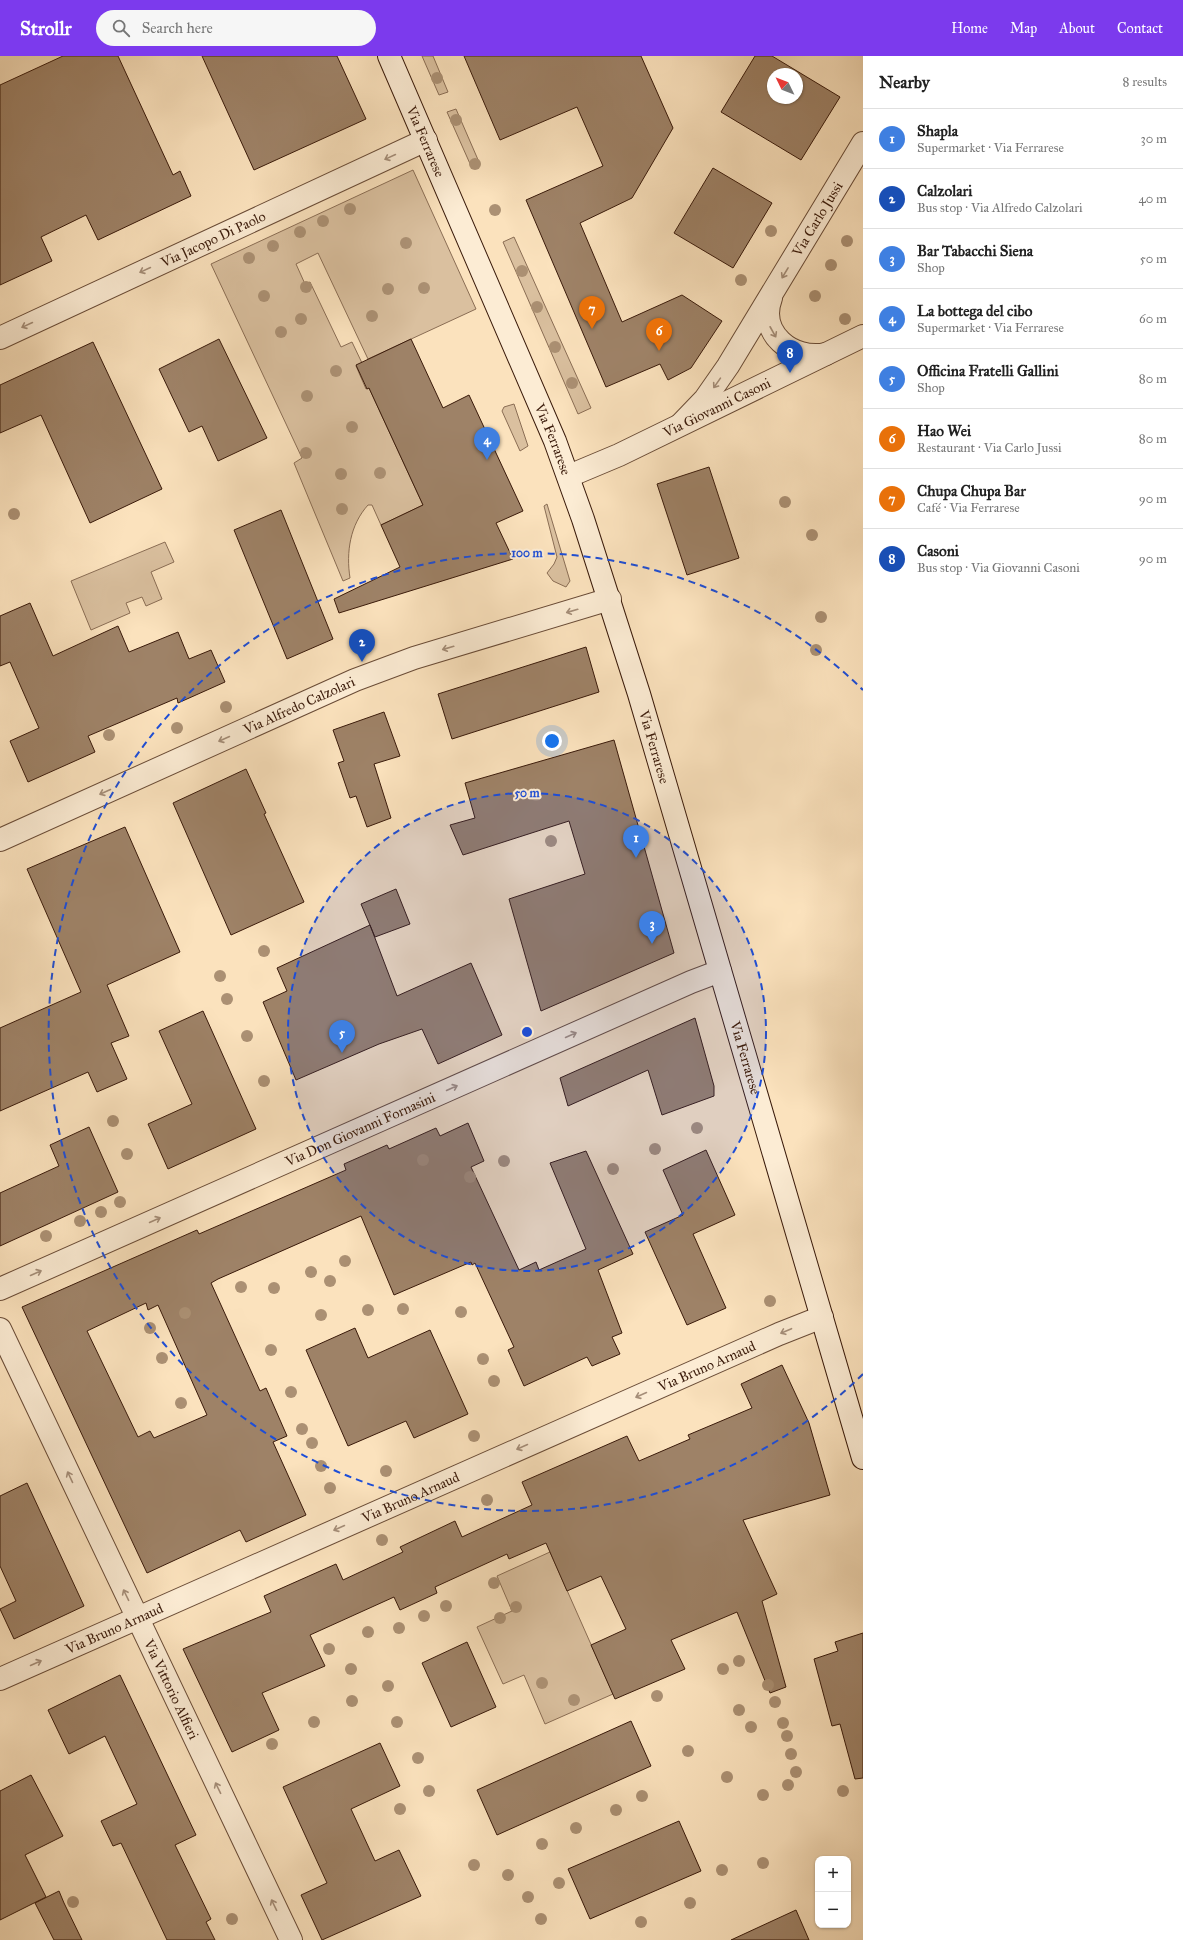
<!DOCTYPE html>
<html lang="en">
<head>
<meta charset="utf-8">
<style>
  body { margin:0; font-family:"IM FELL Great Primer",serif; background:#f6f6f6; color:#222 }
  .controls { position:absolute; right:12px; bottom:12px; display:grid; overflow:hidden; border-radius:8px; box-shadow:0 1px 3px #0004 }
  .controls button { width:36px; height:36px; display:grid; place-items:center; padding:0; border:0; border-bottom:1px solid #e0e0e0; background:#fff; color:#222; font:20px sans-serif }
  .compass { position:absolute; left:767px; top:12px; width:36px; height:36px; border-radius:50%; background:#fff; box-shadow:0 1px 3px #0004; rotate:313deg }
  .you { position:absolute; left:552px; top:685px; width:14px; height:14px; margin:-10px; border:3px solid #fff; border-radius:50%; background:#1a73e8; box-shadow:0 0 0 6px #1a73e833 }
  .badge { display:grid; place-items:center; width:26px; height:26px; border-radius:50%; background:#7c3aed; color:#fff; font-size:13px; font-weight:700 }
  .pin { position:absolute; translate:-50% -33px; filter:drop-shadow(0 1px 2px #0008) }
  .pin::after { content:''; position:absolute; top:21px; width:14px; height:12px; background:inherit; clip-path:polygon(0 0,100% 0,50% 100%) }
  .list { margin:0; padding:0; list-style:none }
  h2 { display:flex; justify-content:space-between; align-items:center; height:52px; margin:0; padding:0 16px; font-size:17px }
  h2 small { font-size:13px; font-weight:400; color:#767676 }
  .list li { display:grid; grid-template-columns:26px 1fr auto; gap:12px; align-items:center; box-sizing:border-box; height:60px; padding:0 16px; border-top:1px solid #e0e0e0 }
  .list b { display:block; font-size:15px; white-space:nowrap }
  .list p { margin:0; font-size:13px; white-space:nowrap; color:#767676 }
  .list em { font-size:13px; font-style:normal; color:#767676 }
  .icon { flex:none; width:22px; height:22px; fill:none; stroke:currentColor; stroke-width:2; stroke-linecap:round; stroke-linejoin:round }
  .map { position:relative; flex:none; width:863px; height:1884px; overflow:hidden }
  header { display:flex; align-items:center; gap:24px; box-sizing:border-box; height:56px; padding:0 20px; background:#7c3aed; color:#fff }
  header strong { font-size:19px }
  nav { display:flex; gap:22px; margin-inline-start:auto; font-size:14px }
  .search { width:280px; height:36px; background:#f6f6f6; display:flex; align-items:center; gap:10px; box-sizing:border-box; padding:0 14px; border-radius:22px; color:#767676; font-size:15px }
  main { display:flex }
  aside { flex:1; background:#fff }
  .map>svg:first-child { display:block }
  .green { fill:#dac09f; stroke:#8a6d54 }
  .building { fill:#9e8267; stroke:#3a1a0a; fill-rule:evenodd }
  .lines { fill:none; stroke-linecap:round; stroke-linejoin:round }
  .minor-casing { stroke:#6a4c37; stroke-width:24 }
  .secondary-casing { stroke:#3a1a0a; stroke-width:24 }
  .minor { stroke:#fcecd4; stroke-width:22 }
  .secondary { stroke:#fcecd4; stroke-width:22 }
  .tree { fill:#ab9073 }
  .oneway { stroke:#a58e79 }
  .ring { fill:none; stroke:#1d4ed8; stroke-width:2; stroke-dasharray:7 5 }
  .labels { text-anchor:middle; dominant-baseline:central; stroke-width:4; stroke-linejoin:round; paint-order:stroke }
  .street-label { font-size:14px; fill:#3a1a0a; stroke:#fcecd4 }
  .centre { fill:#1d4ed8; stroke:#fcecd4; stroke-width:2 }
  .ring-label { font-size:12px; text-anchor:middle; font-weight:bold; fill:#1d4ed8; stroke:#fcecd4; stroke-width:4; stroke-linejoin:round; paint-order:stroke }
</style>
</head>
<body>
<header>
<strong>Strollr</strong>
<div class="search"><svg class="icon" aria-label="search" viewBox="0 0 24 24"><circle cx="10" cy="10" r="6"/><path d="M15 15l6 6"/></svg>Search here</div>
<nav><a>Home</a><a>Map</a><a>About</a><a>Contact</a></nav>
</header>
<main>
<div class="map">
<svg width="863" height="1884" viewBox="0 0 863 1884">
  <rect width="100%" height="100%" fill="#fbe2bd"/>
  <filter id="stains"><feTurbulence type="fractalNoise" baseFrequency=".005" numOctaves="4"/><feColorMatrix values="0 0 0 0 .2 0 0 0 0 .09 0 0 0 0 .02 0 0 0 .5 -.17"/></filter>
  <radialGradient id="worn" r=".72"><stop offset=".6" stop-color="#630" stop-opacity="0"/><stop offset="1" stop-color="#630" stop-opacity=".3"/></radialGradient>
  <path class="green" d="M 422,0 L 433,0 L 448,36 L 439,39 Z
    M 456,53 L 479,106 L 471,110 L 447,56 Z
    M 413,114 L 476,253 L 368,303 L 318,197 L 296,208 L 305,228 L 310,226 L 341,291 L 352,286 L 362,307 L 356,310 L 366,333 L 369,332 L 423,449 L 381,469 L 372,449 L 368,449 C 350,469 346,496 350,522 L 343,525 L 294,407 L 302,402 L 211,208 Z
    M 514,181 L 591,352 L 578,358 L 503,186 Z
    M 514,348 L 528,390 L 520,395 L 502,355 L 504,351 Z
    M 547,448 L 570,525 L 566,531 L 553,525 L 547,517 L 554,508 L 557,501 L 544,450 Z
    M 165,486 L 174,506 L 151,516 L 162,543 L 146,550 L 142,541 L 126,547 L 130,557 L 91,574 L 71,525 Z
    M 550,1496 L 613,1638 L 545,1668 L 524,1619 L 503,1628 L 477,1571 L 512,1555 L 497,1520 Z"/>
  <path class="building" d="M 63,0 L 118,0 L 173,119 L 180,115 L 191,140 L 98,184 L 86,159 L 41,181 L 52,205 L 0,229 L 0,29 Z
    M 202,0 L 337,0 L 366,63 L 254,114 Z
    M 464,0 L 641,0 L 673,72 L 632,142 L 580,167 L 622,266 L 682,239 L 722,265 L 691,312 L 668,324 L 660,308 L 606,331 L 526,144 L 603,110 L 577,51 L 500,84 Z
    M 755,0 L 772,0 L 840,41 L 801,104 L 721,56 ZM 773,18 L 797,18 L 797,42 L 773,42 Z
    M 713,112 L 772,147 L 733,212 L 674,177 Z
    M 219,283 L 267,382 L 218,405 L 202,370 L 189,376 L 159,313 Z
    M 411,283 L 443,352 L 469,339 L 523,455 L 496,467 L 513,503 L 339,557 L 334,543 L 400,511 L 381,469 L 423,449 L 369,332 L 367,333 L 356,309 Z
    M 93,286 L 162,433 L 90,467 L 41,359 L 0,377 L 0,329 Z
    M 709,411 L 739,502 L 687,519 L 657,428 Z
    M 281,454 L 333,583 L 287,603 L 234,474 Z
    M 30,547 L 53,600 L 118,570 L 129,596 L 178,576 L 189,603 L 211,594 L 225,626 L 178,647 L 177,642 L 88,680 L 95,696 L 28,726 L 10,685 L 39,672 L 10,606 L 0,610 L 0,560 Z
    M 586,591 L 599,636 L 452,683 L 438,638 Z
    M 384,656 L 400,700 L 374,708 L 391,762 L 367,771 L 356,740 L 350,742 L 338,707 L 344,705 L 333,674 Z
    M 614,684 L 674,897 L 541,955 L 509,843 L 585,818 L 569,765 L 463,799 L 450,769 L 475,762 L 465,727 Z
    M 246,713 L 266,757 L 264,758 L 304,846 L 231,879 L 173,747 Z
    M 125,771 L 180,896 L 107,929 L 129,980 L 111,987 L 127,1023 L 97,1036 L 88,1016 L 0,1055 L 0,972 L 81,936 L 27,813 Z
    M 396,833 L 410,868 L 375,881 L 361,848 Z
    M 370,869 L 397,940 L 471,907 L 502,979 L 438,1008 L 422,973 L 379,988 L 296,1024 L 263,946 L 287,935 L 277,912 Z
    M 203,955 L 256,1073 L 168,1113 L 148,1068 L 192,1048 L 159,975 Z
    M 695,962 L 714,1030 L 714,1040 L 662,1059 L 648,1014 L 568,1050 L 560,1022 Z
    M 468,1067 L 484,1105 L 471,1111 L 519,1214 L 536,1206 L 539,1214 L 586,1193 L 550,1107 L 586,1095 L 633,1198 L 598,1214 L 622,1277 L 612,1281 L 620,1298 L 592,1310 L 587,1301 L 524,1330 L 508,1294 L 514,1291 L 475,1207 L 472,1209 L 471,1206 L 394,1239 L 361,1160 L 218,1223 L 211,1227 L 260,1335 L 266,1332 L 287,1380 L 273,1386 L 306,1459 L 246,1486 L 240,1474 L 147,1517 L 22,1251 L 197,1174 L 199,1178 L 346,1114 L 344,1108 L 387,1089 L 389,1093 L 436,1072 L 440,1080 ZM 146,1247 L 148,1254 L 158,1249 L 207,1359 L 154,1382 L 150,1375 L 138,1381 L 87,1275 Z
    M 89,1071 L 118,1136 L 0,1190 L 0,1137 L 59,1110 L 50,1089 Z
    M 706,1094 L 735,1159 L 693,1178 L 726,1252 L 687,1269 L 645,1176 L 683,1159 L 663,1114 Z
    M 355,1272 L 368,1302 L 430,1274 L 468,1358 L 414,1382 L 406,1365 L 348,1390 L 306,1294 Z
    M 782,1309 L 809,1367 L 830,1439 L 743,1464 L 777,1538 L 762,1545 L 786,1631 L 770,1637 L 737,1556 L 671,1584 L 685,1613 L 615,1643 L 591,1589 L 626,1573 L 601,1520 L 567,1535 L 546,1487 L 509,1503 L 507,1498 L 435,1531 L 437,1537 L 400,1554 L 394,1541 L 310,1579 L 325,1610 L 262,1637 L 279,1674 L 232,1696 L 183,1593 L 271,1556 L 264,1540 L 336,1508 L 343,1524 L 403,1496 L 400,1491 L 455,1465 L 462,1481 L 532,1449 L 522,1426 L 627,1380 L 639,1405 L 690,1383 L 688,1379 L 752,1352 L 741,1328 Z
    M 27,1427 L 84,1550 L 14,1583 L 0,1553 L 16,1545 L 0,1510 L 0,1440 Z
    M 863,1577 L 863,1722 L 855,1723 L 840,1668 L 832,1670 L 814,1603 L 838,1595 L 835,1586 Z
    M 467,1586 L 496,1651 L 451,1671 L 422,1607 Z
    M 120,1619 L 196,1779 L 175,1789 L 211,1863 L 206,1866 L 215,1884 L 167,1884 L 121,1787 L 113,1790 L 101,1765 L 137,1748 L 105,1680 L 69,1698 L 48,1654 Z
    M 631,1665 L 651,1710 L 497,1779 L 477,1734 Z
    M 380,1687 L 400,1730 L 351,1753 L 375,1805 L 399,1794 L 421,1840 L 322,1884 L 301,1839 L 327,1827 L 283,1731 Z
    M 31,1719 L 63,1780 L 25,1799 L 46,1841 L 0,1864 L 0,1735 Z
    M 679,1765 L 701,1815 L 590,1863 L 568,1813 Z
    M 59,1835 L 64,1847 L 82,1884 L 54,1884 L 35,1847 Z
    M 796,1854 L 809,1884 L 731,1884 Z"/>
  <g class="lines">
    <defs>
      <g id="minor">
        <path d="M 771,242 C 758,277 792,305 826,298"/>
        <path id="s1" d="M 0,282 L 426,84"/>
        <path id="s2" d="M 681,368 L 705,343 L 728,310 L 863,87"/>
        <path id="s3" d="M 569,420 L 619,399 L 863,280"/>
        <path id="s4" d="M 0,784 L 355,624 L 414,602 L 610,543"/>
        <path id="s5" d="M 0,1233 L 691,926 L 720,915"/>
        <path id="s6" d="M 0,1273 L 291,1884"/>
        <path id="s7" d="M 0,1623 L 779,1278 L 822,1261"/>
      </g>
      <g id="secondary">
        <path id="s8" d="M 389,0 L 555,385 L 583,463 L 639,638 L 863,1402"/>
      </g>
    </defs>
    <use href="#minor" class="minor-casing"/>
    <use href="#secondary" class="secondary-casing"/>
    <use href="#minor" class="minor"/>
    <use href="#secondary" class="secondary"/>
  </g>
  <g class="tree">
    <circle cx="437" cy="22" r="6"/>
    <circle cx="456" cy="64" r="6"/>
    <circle cx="475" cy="108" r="6"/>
    <circle cx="350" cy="153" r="6"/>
    <circle cx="495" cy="154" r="6"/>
    <circle cx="323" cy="165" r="6"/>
    <circle cx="771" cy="175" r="6"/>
    <circle cx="300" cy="176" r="6"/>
    <circle cx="847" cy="185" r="6"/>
    <circle cx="406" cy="187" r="6"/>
    <circle cx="273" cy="190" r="6"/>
    <circle cx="249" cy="202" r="6"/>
    <circle cx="831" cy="209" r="6"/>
    <circle cx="522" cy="215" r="6"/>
    <circle cx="741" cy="224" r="6"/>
    <circle cx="306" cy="231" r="6"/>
    <circle cx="424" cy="232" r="6"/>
    <circle cx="388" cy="233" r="6"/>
    <circle cx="264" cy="240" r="6"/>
    <circle cx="815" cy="240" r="6"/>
    <circle cx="537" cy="251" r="6"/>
    <circle cx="372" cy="260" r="6"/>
    <circle cx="301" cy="263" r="6"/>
    <circle cx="845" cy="263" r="6"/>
    <circle cx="281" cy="276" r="6"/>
    <circle cx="555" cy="291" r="6"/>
    <circle cx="336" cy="315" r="6"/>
    <circle cx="572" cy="327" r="6"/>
    <circle cx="307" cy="340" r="6"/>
    <circle cx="352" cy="371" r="6"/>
    <circle cx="306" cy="397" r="6"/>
    <circle cx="380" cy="417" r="6"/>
    <circle cx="341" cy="418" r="6"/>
    <circle cx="785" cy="446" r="6"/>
    <circle cx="342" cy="453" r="6"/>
    <circle cx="14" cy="458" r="6"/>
    <circle cx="812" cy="479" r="6"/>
    <circle cx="821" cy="561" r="6"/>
    <circle cx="816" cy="594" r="6"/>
    <circle cx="226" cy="651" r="6"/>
    <circle cx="177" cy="672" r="6"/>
    <circle cx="109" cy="679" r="6"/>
    <circle cx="536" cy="739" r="6"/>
    <circle cx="551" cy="785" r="6"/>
    <circle cx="264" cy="895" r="6"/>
    <circle cx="220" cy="920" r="6"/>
    <circle cx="227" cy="943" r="6"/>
    <circle cx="247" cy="980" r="6"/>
    <circle cx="264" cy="1025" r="6"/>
    <circle cx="113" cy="1065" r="6"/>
    <circle cx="697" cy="1072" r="6"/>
    <circle cx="655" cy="1093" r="6"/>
    <circle cx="127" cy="1098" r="6"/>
    <circle cx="423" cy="1104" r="6"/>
    <circle cx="504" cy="1105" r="6"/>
    <circle cx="613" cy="1113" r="6"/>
    <circle cx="470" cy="1121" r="6"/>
    <circle cx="120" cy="1146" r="6"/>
    <circle cx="101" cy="1156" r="6"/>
    <circle cx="80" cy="1165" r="6"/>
    <circle cx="46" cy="1180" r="6"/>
    <circle cx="345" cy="1205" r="6"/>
    <circle cx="311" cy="1216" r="6"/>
    <circle cx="330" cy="1225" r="6"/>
    <circle cx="241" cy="1231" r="6"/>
    <circle cx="274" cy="1232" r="6"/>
    <circle cx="770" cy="1245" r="6"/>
    <circle cx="403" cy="1253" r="6"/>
    <circle cx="368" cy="1254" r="6"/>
    <circle cx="461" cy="1256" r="6"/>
    <circle cx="185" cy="1257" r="6"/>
    <circle cx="321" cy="1259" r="6"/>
    <circle cx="150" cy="1272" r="6"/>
    <circle cx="271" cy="1294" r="6"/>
    <circle cx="162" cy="1302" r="6"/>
    <circle cx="483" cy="1303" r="6"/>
    <circle cx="494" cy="1325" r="6"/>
    <circle cx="291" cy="1336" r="6"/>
    <circle cx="181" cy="1347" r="6"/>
    <circle cx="302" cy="1373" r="6"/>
    <circle cx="474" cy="1380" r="6"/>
    <circle cx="312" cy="1387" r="6"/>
    <circle cx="321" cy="1410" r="6"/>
    <circle cx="386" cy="1415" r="6"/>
    <circle cx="330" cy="1432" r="6"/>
    <circle cx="487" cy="1444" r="6"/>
    <circle cx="382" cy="1484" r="6"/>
    <circle cx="494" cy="1527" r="6"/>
    <circle cx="446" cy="1550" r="6"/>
    <circle cx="516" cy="1551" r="6"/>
    <circle cx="424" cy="1560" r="6"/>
    <circle cx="500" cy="1562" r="6"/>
    <circle cx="399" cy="1572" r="6"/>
    <circle cx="368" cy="1576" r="6"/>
    <circle cx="329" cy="1593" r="6"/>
    <circle cx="739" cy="1605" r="6"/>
    <circle cx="351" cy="1613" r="6"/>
    <circle cx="723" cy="1613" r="6"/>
    <circle cx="542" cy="1627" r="6"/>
    <circle cx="768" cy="1629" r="6"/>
    <circle cx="388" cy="1630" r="6"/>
    <circle cx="657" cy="1640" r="6"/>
    <circle cx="574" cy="1644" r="6"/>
    <circle cx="352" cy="1645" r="6"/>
    <circle cx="775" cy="1646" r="6"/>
    <circle cx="739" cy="1654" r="6"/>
    <circle cx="314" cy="1666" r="6"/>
    <circle cx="397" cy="1666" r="6"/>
    <circle cx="783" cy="1667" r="6"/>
    <circle cx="751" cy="1671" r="6"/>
    <circle cx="787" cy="1680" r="6"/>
    <circle cx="272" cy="1688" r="6"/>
    <circle cx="688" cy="1695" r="6"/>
    <circle cx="791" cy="1698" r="6"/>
    <circle cx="418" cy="1702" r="6"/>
    <circle cx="796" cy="1716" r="6"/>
    <circle cx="727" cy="1721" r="6"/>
    <circle cx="788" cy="1729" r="6"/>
    <circle cx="429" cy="1735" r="6"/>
    <circle cx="843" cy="1735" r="6"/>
    <circle cx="763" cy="1739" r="6"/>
    <circle cx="642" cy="1740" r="6"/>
    <circle cx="400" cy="1753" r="6"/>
    <circle cx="616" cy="1754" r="6"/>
    <circle cx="576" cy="1772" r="6"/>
    <circle cx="542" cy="1788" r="6"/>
    <circle cx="763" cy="1807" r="6"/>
    <circle cx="474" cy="1809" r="6"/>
    <circle cx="722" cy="1814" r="6"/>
    <circle cx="508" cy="1819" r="6"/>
    <circle cx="559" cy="1827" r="6"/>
    <circle cx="528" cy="1841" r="6"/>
    <circle cx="73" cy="1846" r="6"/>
    <circle cx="690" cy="1847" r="6"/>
    <circle cx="232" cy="1863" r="6"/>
    <circle cx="541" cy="1863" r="6"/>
    <circle cx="641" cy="1866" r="6"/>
  </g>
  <defs><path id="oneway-shaft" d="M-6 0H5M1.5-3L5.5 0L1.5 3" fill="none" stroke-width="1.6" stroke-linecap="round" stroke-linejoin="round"/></defs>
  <g class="oneway">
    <use href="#oneway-shaft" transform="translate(390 101) rotate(155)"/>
    <use href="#oneway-shaft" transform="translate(145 214) rotate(155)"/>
    <use href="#oneway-shaft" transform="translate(785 217) rotate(121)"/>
    <use href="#oneway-shaft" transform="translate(27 269) rotate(155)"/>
    <use href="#oneway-shaft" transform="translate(773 276) rotate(61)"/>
    <use href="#oneway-shaft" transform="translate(717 327) rotate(125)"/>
    <use href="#oneway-shaft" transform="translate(572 555) rotate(164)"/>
    <use href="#oneway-shaft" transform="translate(448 592) rotate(164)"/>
    <use href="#oneway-shaft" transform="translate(224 683) rotate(156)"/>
    <use href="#oneway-shaft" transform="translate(105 736) rotate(156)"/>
    <use href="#oneway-shaft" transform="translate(571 979) rotate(-24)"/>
    <use href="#oneway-shaft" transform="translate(452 1032) rotate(-24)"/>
    <use href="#oneway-shaft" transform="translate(155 1164) rotate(-24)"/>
    <use href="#oneway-shaft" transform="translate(36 1217) rotate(-24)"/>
    <use href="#oneway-shaft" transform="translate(786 1275) rotate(157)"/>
    <use href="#oneway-shaft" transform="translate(641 1339) rotate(156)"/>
    <use href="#oneway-shaft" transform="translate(522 1391) rotate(156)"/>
    <use href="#oneway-shaft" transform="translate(70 1421) rotate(-115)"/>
    <use href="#oneway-shaft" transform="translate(339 1472) rotate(156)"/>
    <use href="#oneway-shaft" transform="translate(126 1539) rotate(-116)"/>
    <use href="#oneway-shaft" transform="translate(36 1607) rotate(-24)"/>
    <use href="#oneway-shaft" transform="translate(218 1732) rotate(-116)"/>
    <use href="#oneway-shaft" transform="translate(274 1849) rotate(-116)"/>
  </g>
  <circle cx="527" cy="976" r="239" fill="#1d4ed8" fill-opacity=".12"/>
  <g class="ring">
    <circle cx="527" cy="976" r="239"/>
    <path d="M863 1318A479 479 0 1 1 863 634"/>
  </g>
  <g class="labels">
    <g class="street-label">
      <text stroke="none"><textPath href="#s8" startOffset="93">Via Ferrarese</textPath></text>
      <text stroke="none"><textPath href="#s2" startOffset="247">Via Carlo Jussi</textPath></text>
      <text stroke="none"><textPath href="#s1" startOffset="235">Via Jacopo Di Paolo</textPath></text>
      <text stroke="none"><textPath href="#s3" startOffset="163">Via Giovanni Casoni</textPath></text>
      <text stroke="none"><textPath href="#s8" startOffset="417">Via Ferrarese</textPath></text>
      <text stroke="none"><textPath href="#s4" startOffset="328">Via Alfredo Calzolari</textPath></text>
      <text stroke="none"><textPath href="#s8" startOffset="741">Via Ferrarese</textPath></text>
      <text stroke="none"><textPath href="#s8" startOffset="1065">Via Ferrarese</textPath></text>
      <text stroke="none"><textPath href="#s5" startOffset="394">Via Don Giovanni Fornasini</textPath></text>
      <text stroke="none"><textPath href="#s7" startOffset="773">Via Bruno Arnaud</textPath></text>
      <text stroke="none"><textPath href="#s7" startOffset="449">Via Bruno Arnaud</textPath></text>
      <text stroke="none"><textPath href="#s7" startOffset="125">Via Bruno Arnaud</textPath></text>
      <text stroke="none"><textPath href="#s6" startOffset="399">Via Vittorio Alfieri</textPath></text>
    </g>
  </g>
  <circle cx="527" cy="976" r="6" class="centre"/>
  <g class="ring-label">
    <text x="527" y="501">100 m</text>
    <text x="527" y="741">50 m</text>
  </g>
  <rect width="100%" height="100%" filter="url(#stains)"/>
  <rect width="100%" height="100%" fill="url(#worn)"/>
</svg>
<div class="controls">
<button>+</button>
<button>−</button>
</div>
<svg class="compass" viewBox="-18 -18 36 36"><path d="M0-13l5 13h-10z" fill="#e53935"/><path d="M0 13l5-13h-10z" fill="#767676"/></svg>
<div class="you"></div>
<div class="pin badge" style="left:636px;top:802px;background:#3f7fe0">1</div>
<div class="pin badge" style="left:362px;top:606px;background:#1a4fb4">2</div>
<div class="pin badge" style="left:652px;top:888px;background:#3f7fe0">3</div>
<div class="pin badge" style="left:487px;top:404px;background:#3f7fe0">4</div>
<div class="pin badge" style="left:342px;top:997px;background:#3f7fe0">5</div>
<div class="pin badge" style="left:659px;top:295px;background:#e8710a">6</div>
<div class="pin badge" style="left:592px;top:273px;background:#e8710a">7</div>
<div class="pin badge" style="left:790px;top:317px;background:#1a4fb4">8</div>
</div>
<aside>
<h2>Nearby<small>8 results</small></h2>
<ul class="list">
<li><span class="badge" style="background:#3f7fe0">1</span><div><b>Shapla</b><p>Supermarket · Via Ferrarese</p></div><em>30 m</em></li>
<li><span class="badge" style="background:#1a4fb4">2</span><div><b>Calzolari</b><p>Bus stop · Via Alfredo Calzolari</p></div><em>40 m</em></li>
<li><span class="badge" style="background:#3f7fe0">3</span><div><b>Bar Tabacchi Siena</b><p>Shop</p></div><em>50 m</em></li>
<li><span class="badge" style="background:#3f7fe0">4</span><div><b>La bottega del cibo</b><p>Supermarket · Via Ferrarese</p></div><em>60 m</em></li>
<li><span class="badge" style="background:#3f7fe0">5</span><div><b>Officina Fratelli Gallini</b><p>Shop</p></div><em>80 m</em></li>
<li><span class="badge" style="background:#e8710a">6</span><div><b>Hao Wei</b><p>Restaurant · Via Carlo Jussi</p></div><em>80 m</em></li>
<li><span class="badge" style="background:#e8710a">7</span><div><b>Chupa Chupa Bar</b><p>Café · Via Ferrarese</p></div><em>90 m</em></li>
<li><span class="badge" style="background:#1a4fb4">8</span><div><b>Casoni</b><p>Bus stop · Via Giovanni Casoni</p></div><em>90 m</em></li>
</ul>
</aside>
</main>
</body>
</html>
